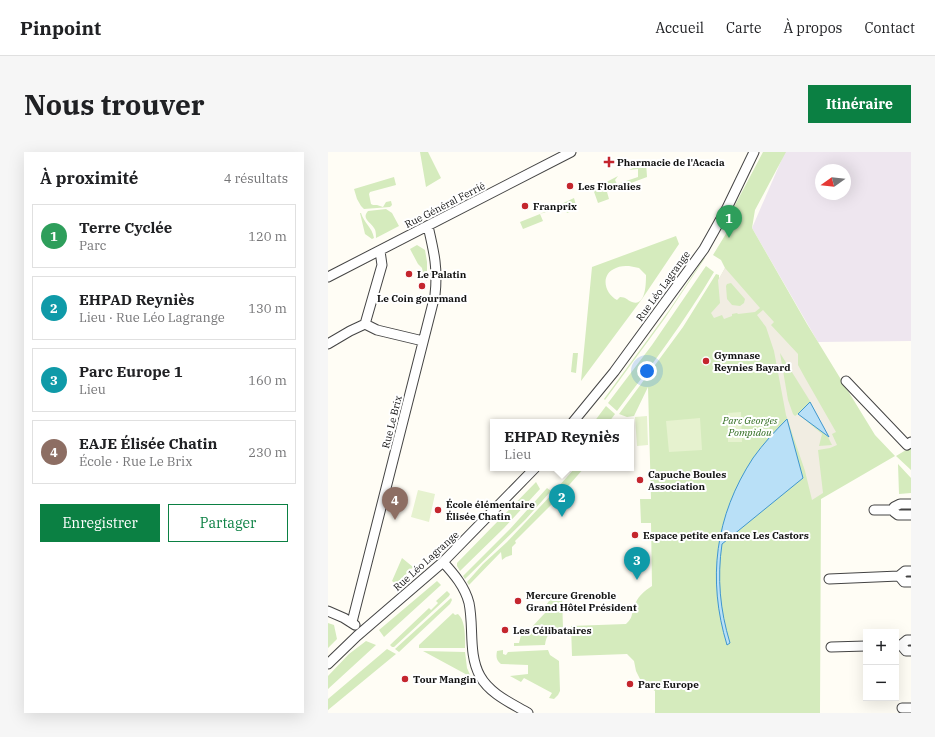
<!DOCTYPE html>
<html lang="fr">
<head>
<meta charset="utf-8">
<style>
  body { margin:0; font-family:"IBM Plex Serif",serif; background:#f6f6f6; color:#202124 }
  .controls { position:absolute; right:12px; bottom:12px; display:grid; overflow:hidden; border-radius:0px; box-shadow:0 4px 16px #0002 }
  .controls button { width:36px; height:36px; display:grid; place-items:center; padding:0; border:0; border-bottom:1px solid #e0e0e0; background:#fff; color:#202124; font:20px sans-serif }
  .compass { position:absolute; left:487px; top:12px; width:36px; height:36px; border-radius:50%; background:#fff; box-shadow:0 4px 16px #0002; rotate:255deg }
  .you { position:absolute; left:319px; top:219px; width:14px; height:14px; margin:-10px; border:3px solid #fff; border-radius:50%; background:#1a73e8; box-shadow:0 0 0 6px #1a73e833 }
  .badge { display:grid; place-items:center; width:26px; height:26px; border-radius:50%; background:#0b8043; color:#fff; font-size:13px; font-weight:700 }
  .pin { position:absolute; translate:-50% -33px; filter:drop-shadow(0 1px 2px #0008) }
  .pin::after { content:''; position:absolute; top:21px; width:14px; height:12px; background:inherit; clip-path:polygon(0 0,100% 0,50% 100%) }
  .popup { position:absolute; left:162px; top:267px; width:144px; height:52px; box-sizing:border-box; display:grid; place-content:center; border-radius:0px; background:#fff; filter:drop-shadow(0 1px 3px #0005); font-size:13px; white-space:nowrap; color:#757577 }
  .popup b { font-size:15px; color:#202124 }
  .popup::after { content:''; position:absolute; left:50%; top:100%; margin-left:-8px; border:8px solid transparent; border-top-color:#fff }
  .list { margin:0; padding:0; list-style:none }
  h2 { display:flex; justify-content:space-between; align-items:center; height:52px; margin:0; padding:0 16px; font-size:17px }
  h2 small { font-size:13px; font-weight:400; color:#757577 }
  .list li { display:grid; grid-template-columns:26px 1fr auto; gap:12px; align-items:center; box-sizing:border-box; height:64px; margin:0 8px 8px; padding:0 8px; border:1px solid #e0e0e0; border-radius:0px }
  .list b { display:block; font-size:15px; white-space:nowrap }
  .list p { margin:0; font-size:13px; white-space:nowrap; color:#757577 }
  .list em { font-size:13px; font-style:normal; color:#757577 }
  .actions { display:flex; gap:8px; padding:12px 16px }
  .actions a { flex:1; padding:9px 0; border:1px solid #0b8043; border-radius:0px; text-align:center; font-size:14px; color:#0b8043 }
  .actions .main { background:#0b8043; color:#fff }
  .map { position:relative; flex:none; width:583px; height:561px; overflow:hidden; border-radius:0px }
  header { display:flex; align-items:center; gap:24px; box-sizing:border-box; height:56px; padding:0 20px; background:#fff; border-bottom:1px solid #e0e0e0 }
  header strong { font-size:19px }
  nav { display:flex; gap:22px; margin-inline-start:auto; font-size:14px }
  .intro { display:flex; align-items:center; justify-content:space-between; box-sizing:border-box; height:96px; padding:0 24px }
  h1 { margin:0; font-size:28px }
  .button { padding:10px 18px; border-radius:0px; background:#0b8043; color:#fff; font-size:14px; font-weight:700 }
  main { display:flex; gap:24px; padding:0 24px }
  aside { flex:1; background:#fff; border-radius:0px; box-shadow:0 4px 16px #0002 }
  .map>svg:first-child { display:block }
  .industrial { fill:#eee6ef; fill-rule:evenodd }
  .green { fill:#d5ebbd; fill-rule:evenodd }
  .pitch { fill:#e6f2cf }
  .plaza { fill:#f1ede2; fill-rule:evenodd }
  .water { fill:#b9e0f7; stroke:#3f96cf }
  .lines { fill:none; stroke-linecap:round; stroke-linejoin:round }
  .street-casing { stroke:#444; stroke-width:11 }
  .street { stroke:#fff; stroke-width:9 }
  .poi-dot { fill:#c4262e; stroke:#fff; stroke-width:1.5 }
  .labels { text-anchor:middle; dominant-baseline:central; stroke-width:4; stroke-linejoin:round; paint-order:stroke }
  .poi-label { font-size:10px; font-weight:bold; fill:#111; stroke:#fff; text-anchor:start }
  .street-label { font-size:10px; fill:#111; stroke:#fff }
  .park-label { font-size:10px; font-style:italic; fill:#2f6b1f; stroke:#fff }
</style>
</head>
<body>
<header>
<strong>Pinpoint</strong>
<nav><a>Accueil</a><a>Carte</a><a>À propos</a><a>Contact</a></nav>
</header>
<div class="intro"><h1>Nous trouver</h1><a class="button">Itinéraire</a></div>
<main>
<aside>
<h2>À proximité<small>4 résultats</small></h2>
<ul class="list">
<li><span class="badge" style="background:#2e9e5b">1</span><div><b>Terre Cyclée</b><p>Parc</p></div><em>120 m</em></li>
<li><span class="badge" style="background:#0f9aa8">2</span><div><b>EHPAD Reyniès</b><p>Lieu · Rue Léo Lagrange</p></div><em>130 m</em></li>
<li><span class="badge" style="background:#0f9aa8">3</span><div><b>Parc Europe 1</b><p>Lieu</p></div><em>160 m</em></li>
<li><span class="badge" style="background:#8d6e63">4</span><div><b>EAJE Élisée Chatin</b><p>École · Rue Le Brix</p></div><em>230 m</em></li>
</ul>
<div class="actions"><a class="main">Enregistrer</a><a>Partager</a></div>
</aside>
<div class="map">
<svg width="583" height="561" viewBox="0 0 583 561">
  <rect width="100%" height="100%" fill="#fffdf5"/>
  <path class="industrial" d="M 457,0 L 583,0 L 583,189 L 490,190 L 424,76 ZM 493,18 L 517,18 L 517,42 L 493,42 Z"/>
  <path class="green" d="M 92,0 L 100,0 L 113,26 L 98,35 Z
    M 435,0 L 458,0 L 427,58 L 424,76 L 479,172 L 547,283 L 567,304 L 493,347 L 492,561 L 327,561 L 327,539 L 313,529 L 308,519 L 306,509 L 299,502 L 244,504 L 243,474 L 298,472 C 305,465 303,464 306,455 C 309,445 316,439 324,434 L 323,371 L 313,371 L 312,347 L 323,347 L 320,235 L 306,264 L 299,265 L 291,262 L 355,175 L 388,122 L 391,123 L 391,127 L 397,116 L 393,108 L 385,103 L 410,62 L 406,55 Z
    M 318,10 L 319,25 L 279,40 L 281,47 L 270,51 L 265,37 L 290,24 L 287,28 L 289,32 L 310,25 L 310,17 L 301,18 Z
    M 66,25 L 68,33 L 42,40 L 41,42 L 43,52 L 45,53 L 49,53 L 55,55 L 58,50 L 63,49 L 64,53 L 62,55 L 36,57 L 33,54 L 29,47 L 26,37 Z
    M 246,46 L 249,57 L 239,61 L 236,54 L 212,62 L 215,69 L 195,77 L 192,70 L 212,62 Z
    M 58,57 L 64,61 L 71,74 L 48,86 C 48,83 48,78 46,76 C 43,70 33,67 40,59 Z
    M 32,61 L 33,61 C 36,71 44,75 46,86 L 44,87 L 37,82 Z
    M 348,84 L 351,92 L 314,147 L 253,229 L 264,115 ZM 301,114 L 311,116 L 318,123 C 318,131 318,155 304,150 C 299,148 298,145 292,145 L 289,148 C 276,141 272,122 288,116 C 292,114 297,114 301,114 Z
    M 89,93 L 97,98 L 99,110 L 99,129 L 95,122 L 94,116 L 90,112 L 82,97 Z
    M 376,106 L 377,106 L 337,166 L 277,248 L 276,247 L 342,157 Z
    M 378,114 L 386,120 C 357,169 323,214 289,259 L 280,251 L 324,193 Z
    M 245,201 L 250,201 L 248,221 L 243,220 Z
    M 278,254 L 287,262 L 281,270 L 266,270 Z
    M 583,295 L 583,318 L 568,304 Z
    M 570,312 L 583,326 L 583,341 L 571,342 Z
    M 247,316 L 256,316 L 235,340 L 230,335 Z
    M 208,330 L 212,337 L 176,376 L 132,419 L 129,414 L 129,411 Z
    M 219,336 L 223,339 L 198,367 L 137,427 L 135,424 L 182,377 Z
    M 226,340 L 229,344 L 230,342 L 232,344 L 187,389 L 188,391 L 184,395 L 184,403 L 178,405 L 174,408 L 173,400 L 141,433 L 139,430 L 155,412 L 179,390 Z
    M 74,406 L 85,415 L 68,432 L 64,429 Z
    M 109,429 L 113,433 L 56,485 L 51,478 Z
    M 119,439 L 122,442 L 121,444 L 66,495 L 64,495 L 62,493 L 101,456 L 103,458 L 110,451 L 108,449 Z
    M 224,445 L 234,445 L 235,476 C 224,477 218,482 217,493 L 186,494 L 186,491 L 191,491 L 193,483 L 198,477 L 202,477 L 217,461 L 216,456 Z
    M 123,446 L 124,448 L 122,452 L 71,500 L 67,497 Z
    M 125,461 L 127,463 L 130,462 C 138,469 137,487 137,496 L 91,496 L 91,493 Z
    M 0,471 L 6,473 L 9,487 L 0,496 Z
    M 38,489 L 48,493 L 0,537 L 0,524 L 21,502 Z
    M 59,497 L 68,502 L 0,558 L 0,547 Z
    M 175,498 L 175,502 L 178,503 L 180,500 L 220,498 L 222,503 L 231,509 L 232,539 L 230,543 L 226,547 L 221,546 L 224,541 L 196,526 L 193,530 L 182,524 L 200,522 L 200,513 L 173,512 C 168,508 168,505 169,499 Z
    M 95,499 L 137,500 L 139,516 L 143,525 Z"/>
  <path class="pitch" d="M 413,260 L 414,290 L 400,290 L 400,261 Z
    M 319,264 L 320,293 L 309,294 L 307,265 Z
    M 372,266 L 374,298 L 341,300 L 338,269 Z
    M 90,338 L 107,342 L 101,370 L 83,365 Z"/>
  <path class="plaza" d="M 397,116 L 432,156 L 427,160 L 410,162 L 409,161 L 404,162 L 404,164 L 396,167 L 394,163 L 386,166 L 383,161 L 392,151 L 390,128 ZM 403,131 L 417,147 L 416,151 L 412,154 L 404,153 L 399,147 L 398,134 L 399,132 Z
    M 435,158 L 446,170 L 443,173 L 470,202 L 470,213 L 476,224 L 508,280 L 504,282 L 509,293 L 502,296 L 490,298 L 495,341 L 484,348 L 477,319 L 458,263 L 446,199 L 438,175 L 429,163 ZM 452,201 L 482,249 L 504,293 L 491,294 L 494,282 L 470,262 L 467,264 L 465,262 L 460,248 Z"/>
  <path class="water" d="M 482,250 L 501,285 L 470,262 Z
    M 459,267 L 475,326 L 394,392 C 389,426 392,458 402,491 L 399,493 C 379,427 387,364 425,306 C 435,292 447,279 459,267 Z"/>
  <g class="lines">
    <defs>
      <path id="street" d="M 0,125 L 243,0
        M 37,172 L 49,178 L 95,189
        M 0,192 L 22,179 L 37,172 L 54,113 L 52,99
        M 518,229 L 579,293 L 583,290
        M 245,270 L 286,220 L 376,97 L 399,56 L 426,0
        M 583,352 L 572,352 L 566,355 L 566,360 L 570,363 L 583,363
        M 546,358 L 566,358
        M 115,410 C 126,422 137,435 141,451 C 146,475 140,502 152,524 C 162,542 183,551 200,561
        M 583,419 L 577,419 L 571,424 L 576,430 L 583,430
        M 501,427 L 571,424
        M 0,459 L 16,466 L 27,473
        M 24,470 L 107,143 C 110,116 106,100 100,74
        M 583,488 L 579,488 L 573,493 L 578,499 L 583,499
        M 503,495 L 538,494
        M 0,512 L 29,484 L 115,410 L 207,316
        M 574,556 L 583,556"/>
    </defs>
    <use href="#street" class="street-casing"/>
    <use href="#street" class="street"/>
  </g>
  <g class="poi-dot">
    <path d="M279 4h4v4h4v4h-4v4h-4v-4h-4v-4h4z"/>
    <circle cx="242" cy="34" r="4"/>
    <circle cx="197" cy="54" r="4"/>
    <circle cx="81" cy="122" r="4"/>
    <circle cx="94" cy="134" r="4"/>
    <circle cx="378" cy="209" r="4"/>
    <circle cx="312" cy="328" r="4"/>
    <circle cx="110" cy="358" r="4"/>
    <circle cx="307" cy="383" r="4"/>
    <circle cx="190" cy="449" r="4"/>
    <circle cx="177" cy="478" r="4"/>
    <circle cx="77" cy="527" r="4"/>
    <circle cx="302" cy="532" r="4"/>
  </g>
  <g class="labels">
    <g class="poi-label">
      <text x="289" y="10">Pharmacie de l'Acacia</text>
      <text x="250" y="34">Les Floralies</text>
      <text x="205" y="54">Franprix</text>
      <text x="89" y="122">Le Palatin</text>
      <text x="94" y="146" text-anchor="middle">Le Coin gourmand</text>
      <text x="386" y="203">Gymnase<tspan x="386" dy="12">Reynies Bayard</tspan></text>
      <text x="320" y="322">Capuche Boules<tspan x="320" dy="12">Association</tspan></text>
      <text x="118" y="352">École élémentaire<tspan x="118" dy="12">Élisée Chatin</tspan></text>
      <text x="315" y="383">Espace petite enfance Les Castors</text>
      <text x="198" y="443">Mercure Grenoble<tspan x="198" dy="12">Grand Hôtel Président</tspan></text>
      <text x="185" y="478">Les Célibataires</text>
      <text x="85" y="527">Tour Mangin</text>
      <text x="310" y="532">Parc Europe</text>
    </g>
    <g class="street-label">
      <text transform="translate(117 53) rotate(-27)">Rue Général Ferrié</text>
      <text transform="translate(335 134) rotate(-54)">Rue Léo Lagrange</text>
      <text transform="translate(64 270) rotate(-76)">Rue Le Brix</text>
      <text transform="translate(98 409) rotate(-42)">Rue Léo Lagrange</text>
    </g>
    <g class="park-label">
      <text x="422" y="268">Parc Georges<tspan x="422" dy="12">Pompidou</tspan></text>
    </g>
  </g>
</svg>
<div class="controls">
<button>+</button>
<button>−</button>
</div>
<svg class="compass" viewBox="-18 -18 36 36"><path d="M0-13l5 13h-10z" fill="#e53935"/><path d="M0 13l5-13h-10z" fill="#757577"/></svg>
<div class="you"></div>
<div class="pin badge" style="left:401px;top:86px;background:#2e9e5b">1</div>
<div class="pin badge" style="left:234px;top:365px;background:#0f9aa8">2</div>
<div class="popup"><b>EHPAD Reyniès</b>Lieu</div>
<div class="pin badge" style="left:309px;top:428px;background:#0f9aa8">3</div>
<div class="pin badge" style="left:67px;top:368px;background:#8d6e63">4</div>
</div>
</main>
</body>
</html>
